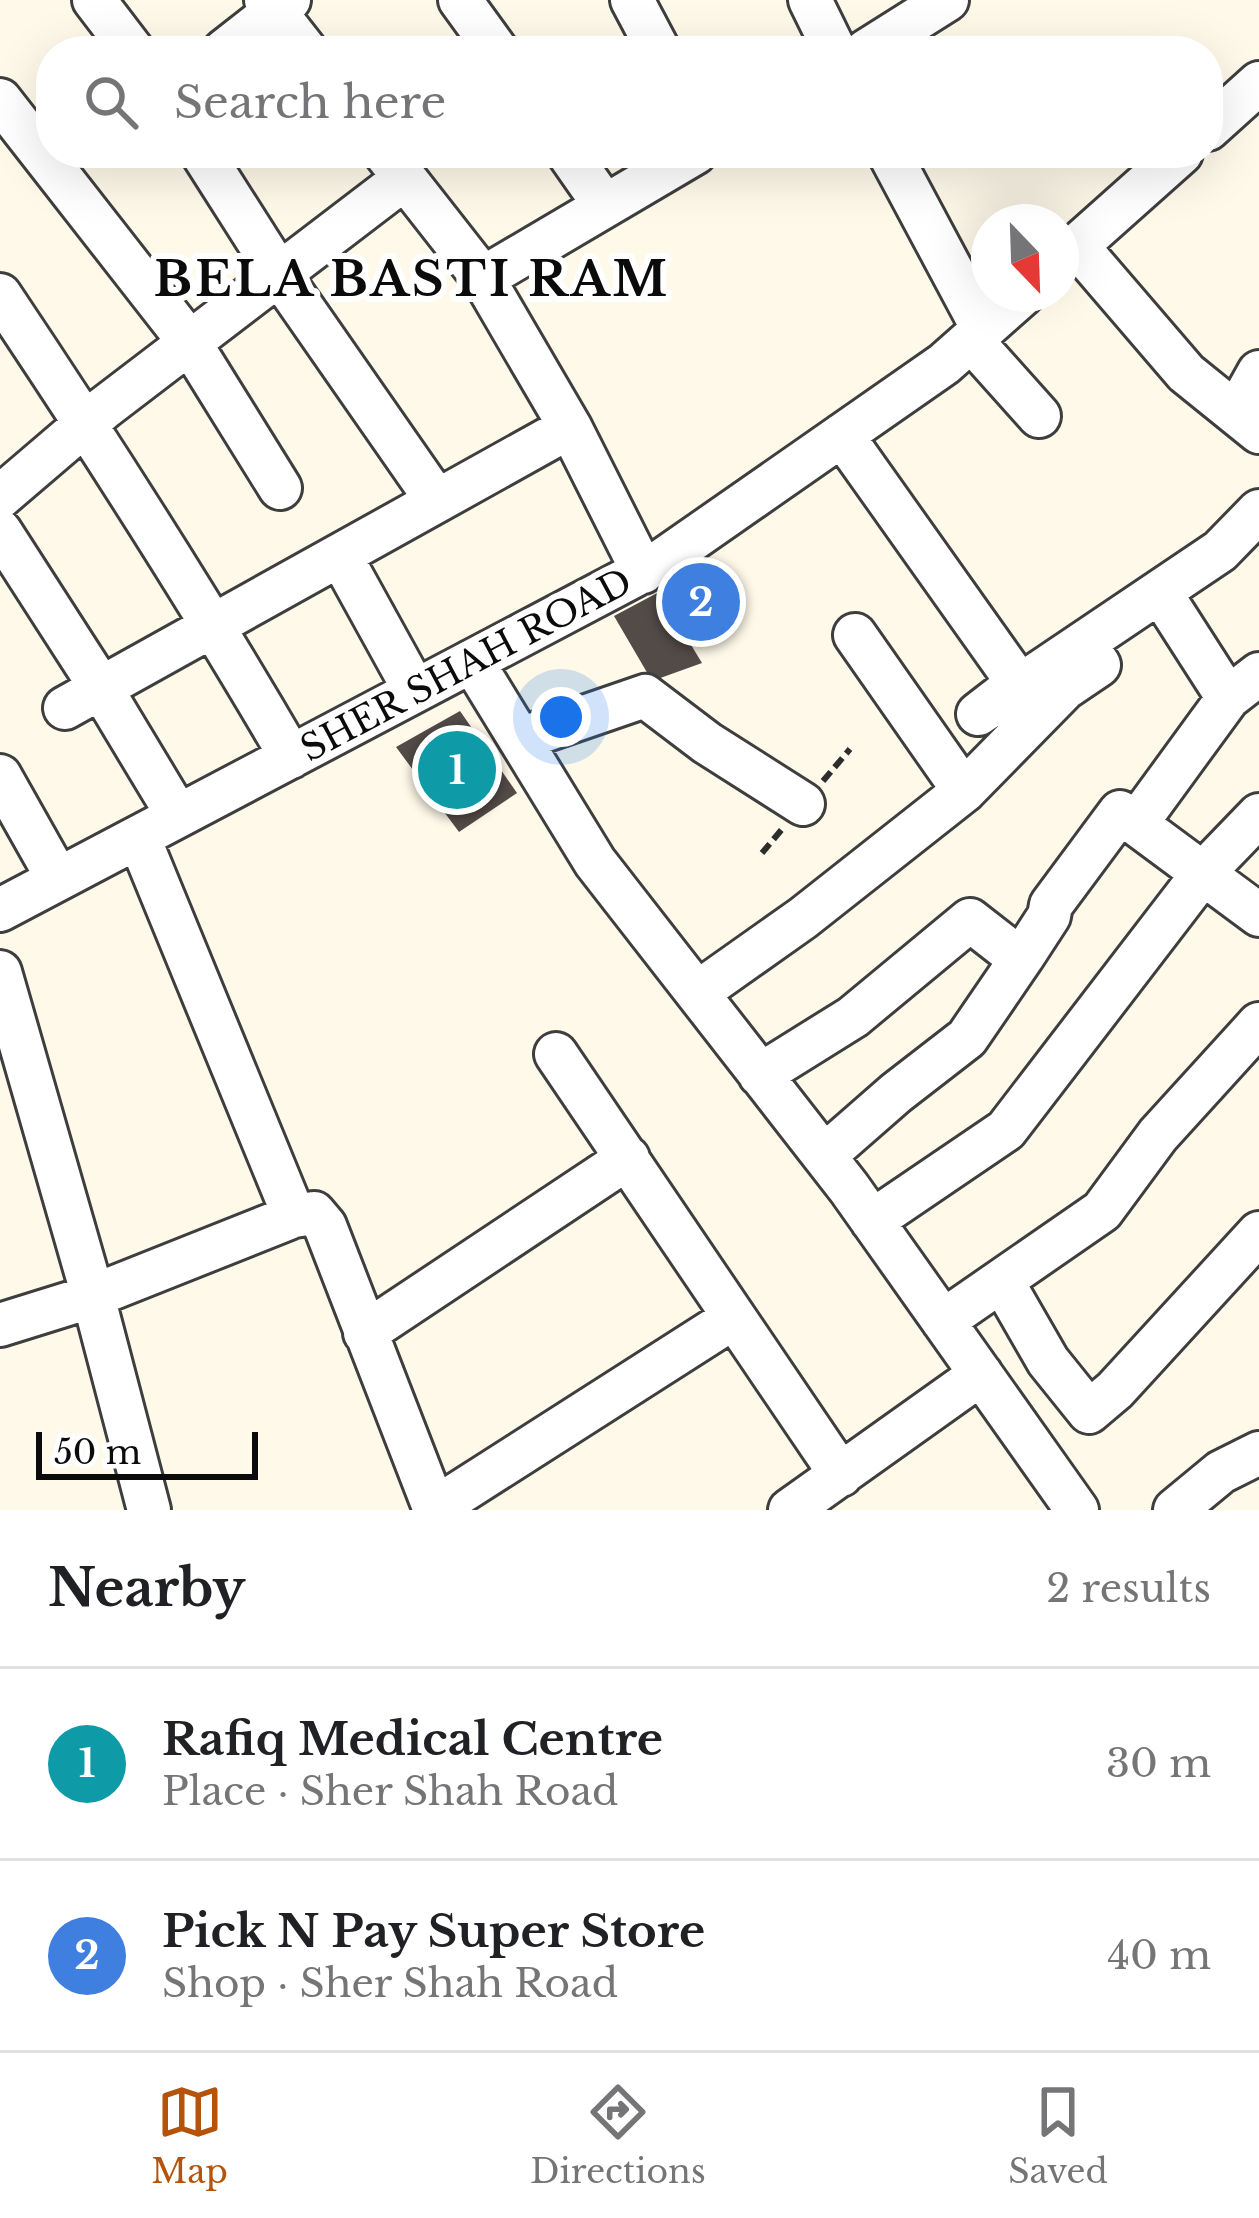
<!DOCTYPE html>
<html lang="en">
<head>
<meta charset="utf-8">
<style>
  body { margin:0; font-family:"Libre Baskerville",serif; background:#f2f2f2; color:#202124 }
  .compass { position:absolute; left:971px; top:204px; width:108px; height:108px; border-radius:50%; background:#fff; box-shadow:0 12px 48px #0002; rotate:157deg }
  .scale { position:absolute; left:36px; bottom:30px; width:222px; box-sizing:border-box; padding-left:12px; border:6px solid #0b0b0b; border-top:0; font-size:33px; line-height:42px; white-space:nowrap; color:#0b0b0b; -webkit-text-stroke:9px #fff; paint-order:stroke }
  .you { position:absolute; left:561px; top:717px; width:42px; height:42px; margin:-30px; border:9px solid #fff; border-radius:50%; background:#1a73e8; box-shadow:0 0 0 18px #1a73e833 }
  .badge { display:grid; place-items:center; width:78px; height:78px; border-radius:50%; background:#b45309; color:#fff; font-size:39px; font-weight:700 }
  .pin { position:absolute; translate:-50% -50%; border:6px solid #fff; box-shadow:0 3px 12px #0006 }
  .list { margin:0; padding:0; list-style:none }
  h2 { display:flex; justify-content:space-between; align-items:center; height:156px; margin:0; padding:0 48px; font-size:51px }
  h2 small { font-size:39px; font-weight:400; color:#757577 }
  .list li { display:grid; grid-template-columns:78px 1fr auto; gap:36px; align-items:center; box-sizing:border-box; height:192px; padding:0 48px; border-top:3px solid #e0e0e0 }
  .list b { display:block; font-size:45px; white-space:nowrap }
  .list p { margin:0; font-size:39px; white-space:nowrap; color:#757577 }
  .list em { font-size:39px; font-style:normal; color:#757577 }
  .icon { flex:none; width:66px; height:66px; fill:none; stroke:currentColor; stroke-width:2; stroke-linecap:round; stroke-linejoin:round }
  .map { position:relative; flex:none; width:1259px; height:1510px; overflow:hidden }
  .search { position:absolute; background:#fff; box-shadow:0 12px 48px #0002; left:36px; right:36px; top:36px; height:132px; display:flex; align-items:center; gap:30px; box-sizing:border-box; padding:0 42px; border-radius:48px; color:#757577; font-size:45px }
  .sheet { height:540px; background:#fff }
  nav { display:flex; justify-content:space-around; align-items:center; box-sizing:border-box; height:168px; border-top:3px solid #e0e0e0; background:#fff; font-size:33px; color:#757577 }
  nav a { display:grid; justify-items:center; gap:6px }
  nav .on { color:#b45309 }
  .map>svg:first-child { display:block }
  .building { fill:#534b47 }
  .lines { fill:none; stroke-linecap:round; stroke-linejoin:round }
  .minor-casing { stroke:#3e3e3e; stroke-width:48 }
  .path { stroke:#2d2d2d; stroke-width:6; stroke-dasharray:12 6; stroke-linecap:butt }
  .minor { stroke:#fff; stroke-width:42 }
  .labels { text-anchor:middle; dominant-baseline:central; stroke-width:12; stroke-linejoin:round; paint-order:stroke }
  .street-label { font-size:36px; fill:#0b0b0b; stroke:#fff }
  .district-label { font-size:48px; font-weight:bold; letter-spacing:3px; fill:#0b0b0b; stroke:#fff }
</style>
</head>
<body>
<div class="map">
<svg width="1259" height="1510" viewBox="0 0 1259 1510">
  <rect width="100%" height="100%" fill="#fef9e9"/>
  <path class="building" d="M 707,567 L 743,613 L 694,639 L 662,597 L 702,663 L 652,681 L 614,616 L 659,592 L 657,589 Z
    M 460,711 L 517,793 L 459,832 L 396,747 Z"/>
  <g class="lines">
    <defs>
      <path id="minor" d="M 94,0 L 133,51
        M 266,0 L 306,51
        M 460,0 L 497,51
        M 632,0 L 659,51
        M 810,0 L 835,51
        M 224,51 L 289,0
        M 866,51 L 947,0
        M 0,100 L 190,343 L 280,488
        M 1208,129 L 1259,83
        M 202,153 L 279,274 L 437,501
        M 385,153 L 483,278 L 570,427 L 643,572
        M 568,153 L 605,206
        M 889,153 L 983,329
        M 1077,246 L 1186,373 L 1259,432
        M 1061,260 L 1181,153
        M 483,278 L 695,153
        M 0,295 C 101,446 199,599 291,757
        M 971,340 L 1039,416
        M 1236,413 L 1259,372
        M 842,435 L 1018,683 L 978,714 L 1220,551 L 1259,511
        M 0,497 L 104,408 L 405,178
        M 0,531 L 101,688 L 178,816
        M 340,555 L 415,691
        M 1160,592 L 1228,698
        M 855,635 L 964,791
        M 472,661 L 595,862 L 849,1188 L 1077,1510
        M 65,708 L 570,427
        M 520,739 L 645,696 L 707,743 L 803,804
        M 0,776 L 58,879
        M 1136,824 L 1228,698 L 1259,674
        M 139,838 L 294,1216 L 314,1213 L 325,1226 L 435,1510
        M 0,910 L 660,562 L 944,364 L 1023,294
        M 0,972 L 93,1296 L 149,1510
        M 697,993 L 803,918 L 964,791 L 1065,688 L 1099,665 L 1095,659
        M 556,1054 L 841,1475
        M 760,1075 L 853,1017 L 970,920 L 1011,952 L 1023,956 L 1049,916 L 1051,905 L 1120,812 L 1259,915
        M 824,1156 L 896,1093 L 967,1038 L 1023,956
        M 872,1221 L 1006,1130 L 1204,872 L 1259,815
        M 1002,1281 L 1048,1361 L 1089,1412 L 1115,1390 L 1259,1233
        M 943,1321 L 1102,1211 L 1158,1135 L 1259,1024
        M 0,1325 L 93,1296 L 294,1216
        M 365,1333 L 628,1158
        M 434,1509 L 733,1318
        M 790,1510 L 981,1374
        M 1175,1510 L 1221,1472 L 1259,1453"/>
    </defs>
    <use href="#minor" class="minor-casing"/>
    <path class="path" d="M 823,781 L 850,749
      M 762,853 L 783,828"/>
    <use href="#minor" class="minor"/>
  </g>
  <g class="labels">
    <g class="street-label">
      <text transform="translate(466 665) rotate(-28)">SHER SHAH ROAD</text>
    </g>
    <g class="district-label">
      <text x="412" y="279">BELA BASTI RAM</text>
    </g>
  </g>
</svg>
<svg class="compass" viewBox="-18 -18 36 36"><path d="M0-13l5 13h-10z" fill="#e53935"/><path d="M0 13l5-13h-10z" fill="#757577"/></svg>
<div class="scale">50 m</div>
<div class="you"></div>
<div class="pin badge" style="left:457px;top:770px;background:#0f9aa8">1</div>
<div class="pin badge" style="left:701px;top:602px;background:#3f7fe0">2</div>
<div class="search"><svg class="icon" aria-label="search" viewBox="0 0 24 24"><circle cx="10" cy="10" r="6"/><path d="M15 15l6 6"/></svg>Search here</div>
</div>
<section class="sheet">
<h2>Nearby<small>2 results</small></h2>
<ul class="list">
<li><span class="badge" style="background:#0f9aa8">1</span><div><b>Rafiq Medical Centre</b><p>Place · Sher Shah Road</p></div><em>30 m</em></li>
<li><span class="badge" style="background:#3f7fe0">2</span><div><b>Pick N Pay Super Store</b><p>Shop · Sher Shah Road</p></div><em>40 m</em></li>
</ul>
</section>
<nav>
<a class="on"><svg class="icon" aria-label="map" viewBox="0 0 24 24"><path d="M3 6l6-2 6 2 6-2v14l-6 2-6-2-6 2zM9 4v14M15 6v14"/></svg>Map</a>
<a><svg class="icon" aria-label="directions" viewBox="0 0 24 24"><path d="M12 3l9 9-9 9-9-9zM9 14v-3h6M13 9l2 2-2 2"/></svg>Directions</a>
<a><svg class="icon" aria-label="saved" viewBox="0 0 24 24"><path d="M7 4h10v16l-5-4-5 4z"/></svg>Saved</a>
</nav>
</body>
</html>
